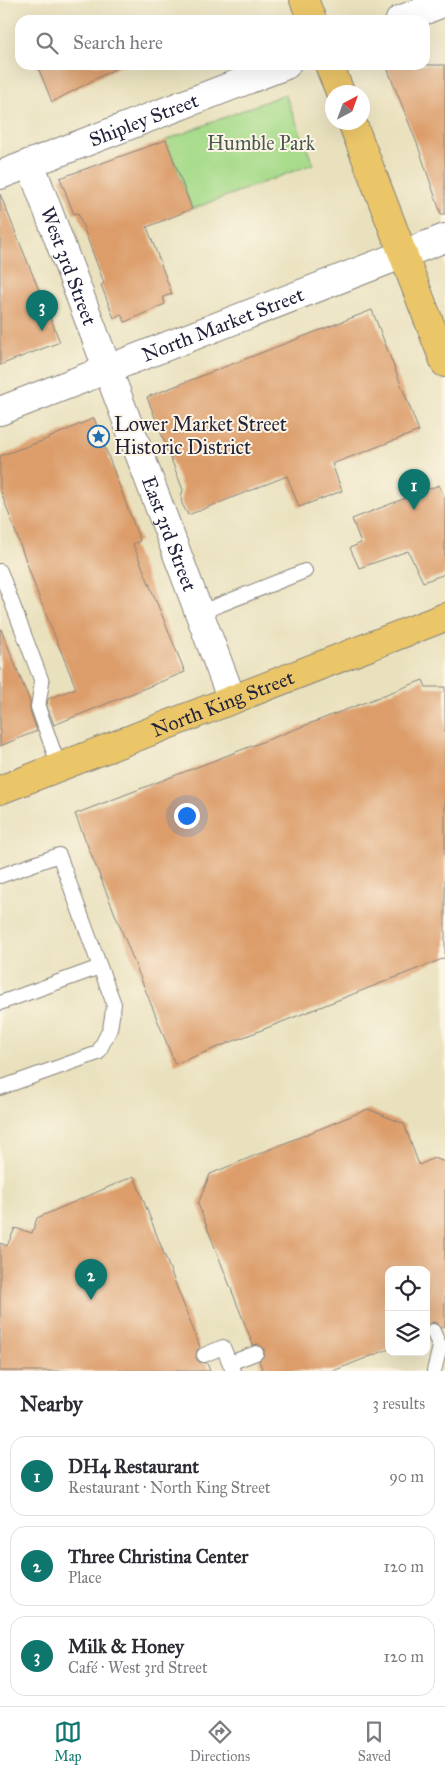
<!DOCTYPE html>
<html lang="en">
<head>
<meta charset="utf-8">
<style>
  body { margin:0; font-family:"IM FELL Great Primer",serif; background:#f7f7f7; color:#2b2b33 }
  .controls { position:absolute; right:15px; bottom:15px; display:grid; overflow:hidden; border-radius:10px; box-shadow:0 5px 20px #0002 }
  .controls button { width:45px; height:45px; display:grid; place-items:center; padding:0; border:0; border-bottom:1px solid #e1e1e2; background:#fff; color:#2b2b33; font:25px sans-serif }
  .compass { position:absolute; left:325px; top:85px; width:45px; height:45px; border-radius:50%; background:#fff; box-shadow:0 5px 20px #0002; rotate:41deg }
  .you { position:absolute; left:186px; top:815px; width:18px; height:18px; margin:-12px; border:4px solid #fff; border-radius:50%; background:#1a73e8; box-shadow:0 0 0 8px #1a73e833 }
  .badge { display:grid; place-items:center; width:32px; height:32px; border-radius:50%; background:#0f766e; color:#fff; font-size:16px; font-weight:700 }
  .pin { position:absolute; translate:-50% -41px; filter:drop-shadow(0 1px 2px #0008) }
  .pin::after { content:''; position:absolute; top:26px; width:18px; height:15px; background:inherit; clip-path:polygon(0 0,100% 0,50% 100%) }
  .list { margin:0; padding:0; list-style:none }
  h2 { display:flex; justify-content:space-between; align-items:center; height:65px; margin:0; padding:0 20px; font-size:21px }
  h2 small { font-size:16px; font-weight:400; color:#7c7c81 }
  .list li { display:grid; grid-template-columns:32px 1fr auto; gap:15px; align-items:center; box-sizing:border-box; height:80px; margin:0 10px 10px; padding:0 10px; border:1px solid #e1e1e2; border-radius:15px }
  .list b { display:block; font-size:19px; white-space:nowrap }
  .list p { margin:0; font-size:16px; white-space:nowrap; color:#7c7c81 }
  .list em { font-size:16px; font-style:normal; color:#7c7c81 }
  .icon { flex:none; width:28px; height:28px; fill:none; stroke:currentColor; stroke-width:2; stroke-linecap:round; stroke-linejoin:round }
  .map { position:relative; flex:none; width:445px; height:1371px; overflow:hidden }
  .search { position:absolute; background:#fff; box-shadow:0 5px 20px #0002; left:15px; right:15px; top:15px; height:55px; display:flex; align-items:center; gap:12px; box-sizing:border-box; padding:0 18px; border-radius:15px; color:#7c7c81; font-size:19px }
  .sheet { height:335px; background:#fff }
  nav { display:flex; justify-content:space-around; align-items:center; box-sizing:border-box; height:70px; border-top:1px solid #e1e1e2; background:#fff; font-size:14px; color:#7c7c81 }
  nav a { display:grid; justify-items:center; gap:2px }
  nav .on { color:#0f766e }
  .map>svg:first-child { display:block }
  .green { fill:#a8dc8c; stroke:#657f64 }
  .building { fill:#dc9d6a }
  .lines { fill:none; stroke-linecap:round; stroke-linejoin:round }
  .lane-casing { stroke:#86827c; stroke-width:16 }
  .street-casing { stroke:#86827c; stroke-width:30 }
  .primary-casing { stroke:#86827c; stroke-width:30 }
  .lane { stroke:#fff; stroke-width:14 }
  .street { stroke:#fff; stroke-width:28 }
  .primary { stroke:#ebc669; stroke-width:28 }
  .labels { text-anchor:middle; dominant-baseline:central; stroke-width:4; stroke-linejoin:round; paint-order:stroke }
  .street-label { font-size:20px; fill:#22223b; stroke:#fcf5e5 }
  .park-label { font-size:20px; fill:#4a5a53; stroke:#fcf5e5 }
  .poi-label { font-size:20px; fill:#22223b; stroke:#fcf5e5; text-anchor:start }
</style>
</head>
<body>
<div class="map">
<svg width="445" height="1371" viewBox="0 0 445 1371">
  <rect width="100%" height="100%" fill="#fcf5e5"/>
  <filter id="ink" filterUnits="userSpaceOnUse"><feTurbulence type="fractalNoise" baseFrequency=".02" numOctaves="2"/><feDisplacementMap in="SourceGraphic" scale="10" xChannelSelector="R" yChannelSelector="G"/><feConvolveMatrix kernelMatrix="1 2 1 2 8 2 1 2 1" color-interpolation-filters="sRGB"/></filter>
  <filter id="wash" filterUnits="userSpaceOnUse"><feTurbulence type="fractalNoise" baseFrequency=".0096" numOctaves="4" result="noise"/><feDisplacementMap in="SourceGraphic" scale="20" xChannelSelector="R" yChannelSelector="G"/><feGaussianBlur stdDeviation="1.12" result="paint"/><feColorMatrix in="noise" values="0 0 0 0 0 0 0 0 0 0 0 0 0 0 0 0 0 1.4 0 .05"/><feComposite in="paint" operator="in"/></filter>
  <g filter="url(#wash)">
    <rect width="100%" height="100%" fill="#e9e1bd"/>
    <path class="green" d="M 285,94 L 313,164 L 192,209 L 166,140 Z"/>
    <g id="blocks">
      <path class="building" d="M 37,65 L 122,65 L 52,102 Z
        M 386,65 L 445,65 L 445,214 L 441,214 L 418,146 Z
        M 166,140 L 192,209 L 147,227 L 172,294 L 163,297 L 165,304 L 125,322 L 121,314 L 114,318 L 101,285 L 104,283 L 78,213 L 74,214 L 60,178 Z
        M 0,194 L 60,342 L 0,365 Z
        M 372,310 L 419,431 L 332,464 L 342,491 L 299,507 L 287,476 L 188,515 L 182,504 L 181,497 L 183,490 L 147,397 Z
        M 94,418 L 140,541 L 133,544 L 185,672 L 54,725 L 47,706 L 48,699 L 76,688 L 40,600 L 0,489 L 0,456 L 42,441 Z
        M 439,485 L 445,500 L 445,574 L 423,582 L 408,551 L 359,568 L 350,548 L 361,543 L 352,519 Z
        M 1,629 L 30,702 L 30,710 L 37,731 L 0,746 L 0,630 Z
        M 423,680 L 426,687 L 445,687 L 445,958 L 175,1064 L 75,814 Z
        M 368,1109 L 404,1124 L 419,1165 L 434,1158 L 445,1162 L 445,1326 L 441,1328 L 438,1324 L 433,1322 L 426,1326 L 426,1270 L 389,1270 L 389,1349 L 333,1371 L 263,1371 L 259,1361 L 264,1355 L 264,1349 L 258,1344 L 253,1345 L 198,1204 L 210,1174 Z
        M 134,1176 L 200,1347 L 197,1350 L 196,1358 L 199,1362 L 207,1363 L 210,1371 L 0,1371 L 0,1243 L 7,1246 L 15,1228 L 32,1233 L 37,1218 Z"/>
    </g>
  </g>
  <g filter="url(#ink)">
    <use href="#blocks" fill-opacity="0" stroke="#86827c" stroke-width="1"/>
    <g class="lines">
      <defs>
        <path id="lane" d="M 0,571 L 42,682 L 38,707 L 59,767
          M 199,613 L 305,571
          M 0,876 L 59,855 L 100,967
          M 0,1003 L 100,967 L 114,1004 L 110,1029 L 98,1053 L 0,1088
          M 433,1331 L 440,1347 L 434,1371
          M 204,1355 L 223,1347 L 233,1371
          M 230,1363 L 256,1353"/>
        <g id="street">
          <path d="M 400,20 L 445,2"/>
          <path id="s1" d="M 30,163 L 232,700"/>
          <path id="s2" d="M 0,175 L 286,65"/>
          <path id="s3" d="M 0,411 L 445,238"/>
        </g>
        <g id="primary">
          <path d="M 304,0 L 312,20"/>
          <path d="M 329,65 L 340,92"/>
          <path d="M 352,122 L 445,363"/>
          <path id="s4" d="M 0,790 L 445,617"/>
        </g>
      </defs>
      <use href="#lane" class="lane-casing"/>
      <use href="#street" class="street-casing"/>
      <use href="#primary" class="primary-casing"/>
      <use href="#lane" class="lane"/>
      <use href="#street" class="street"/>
      <use href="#primary" class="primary"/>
    </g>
  </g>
  <defs>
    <symbol id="sight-ring" viewBox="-11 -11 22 22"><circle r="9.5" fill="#fcf5e5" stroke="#1f6fb2" stroke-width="1.5"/><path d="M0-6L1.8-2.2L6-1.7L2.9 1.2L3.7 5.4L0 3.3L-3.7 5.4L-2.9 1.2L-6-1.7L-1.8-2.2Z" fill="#1f6fb2"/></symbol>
  </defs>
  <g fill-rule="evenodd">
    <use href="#sight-ring" x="86" y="424" width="25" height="25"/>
  </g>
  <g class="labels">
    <g class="street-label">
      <text stroke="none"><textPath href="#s2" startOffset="154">Shipley Street</textPath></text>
      <text stroke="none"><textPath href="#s1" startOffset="110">West 3rd Street</textPath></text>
      <text stroke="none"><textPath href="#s3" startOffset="239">North Market Street</textPath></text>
      <text stroke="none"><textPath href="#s1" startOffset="396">East 3rd Street</textPath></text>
      <text stroke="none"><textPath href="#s4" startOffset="239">North King Street</textPath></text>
    </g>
    <g class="park-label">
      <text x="261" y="143">Humble Park</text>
    </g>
    <g class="poi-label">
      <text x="114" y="424">Lower Market Street<tspan x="114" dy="23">Historic District</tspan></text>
    </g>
  </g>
</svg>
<div class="controls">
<button><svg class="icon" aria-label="locate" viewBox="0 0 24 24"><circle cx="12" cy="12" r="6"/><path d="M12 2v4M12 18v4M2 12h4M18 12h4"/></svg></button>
<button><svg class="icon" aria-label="layers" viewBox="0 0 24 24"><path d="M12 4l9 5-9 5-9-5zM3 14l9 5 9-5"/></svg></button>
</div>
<svg class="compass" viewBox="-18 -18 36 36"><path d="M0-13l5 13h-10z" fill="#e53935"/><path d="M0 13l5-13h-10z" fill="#7c7c81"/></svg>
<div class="you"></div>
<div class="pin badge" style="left:414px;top:510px">1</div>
<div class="pin badge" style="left:91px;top:1300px">2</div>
<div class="pin badge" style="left:42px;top:331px">3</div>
<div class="search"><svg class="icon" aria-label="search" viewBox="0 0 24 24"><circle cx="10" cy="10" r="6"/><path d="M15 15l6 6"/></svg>Search here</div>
</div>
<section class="sheet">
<h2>Nearby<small>3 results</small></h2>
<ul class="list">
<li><span class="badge">1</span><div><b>DH4 Restaurant</b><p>Restaurant · North King Street</p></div><em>90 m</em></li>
<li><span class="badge">2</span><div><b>Three Christina Center</b><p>Place</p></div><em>120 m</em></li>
<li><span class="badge">3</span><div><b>Milk &amp; Honey</b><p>Café · West 3rd Street</p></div><em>120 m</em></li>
</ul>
</section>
<nav>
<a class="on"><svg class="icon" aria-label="map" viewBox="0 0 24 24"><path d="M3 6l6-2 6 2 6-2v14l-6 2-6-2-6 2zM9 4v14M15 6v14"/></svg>Map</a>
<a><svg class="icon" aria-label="directions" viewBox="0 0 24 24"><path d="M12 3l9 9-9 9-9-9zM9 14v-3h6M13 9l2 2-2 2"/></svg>Directions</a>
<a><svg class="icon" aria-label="saved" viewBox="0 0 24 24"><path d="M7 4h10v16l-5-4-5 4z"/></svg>Saved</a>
</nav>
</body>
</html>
